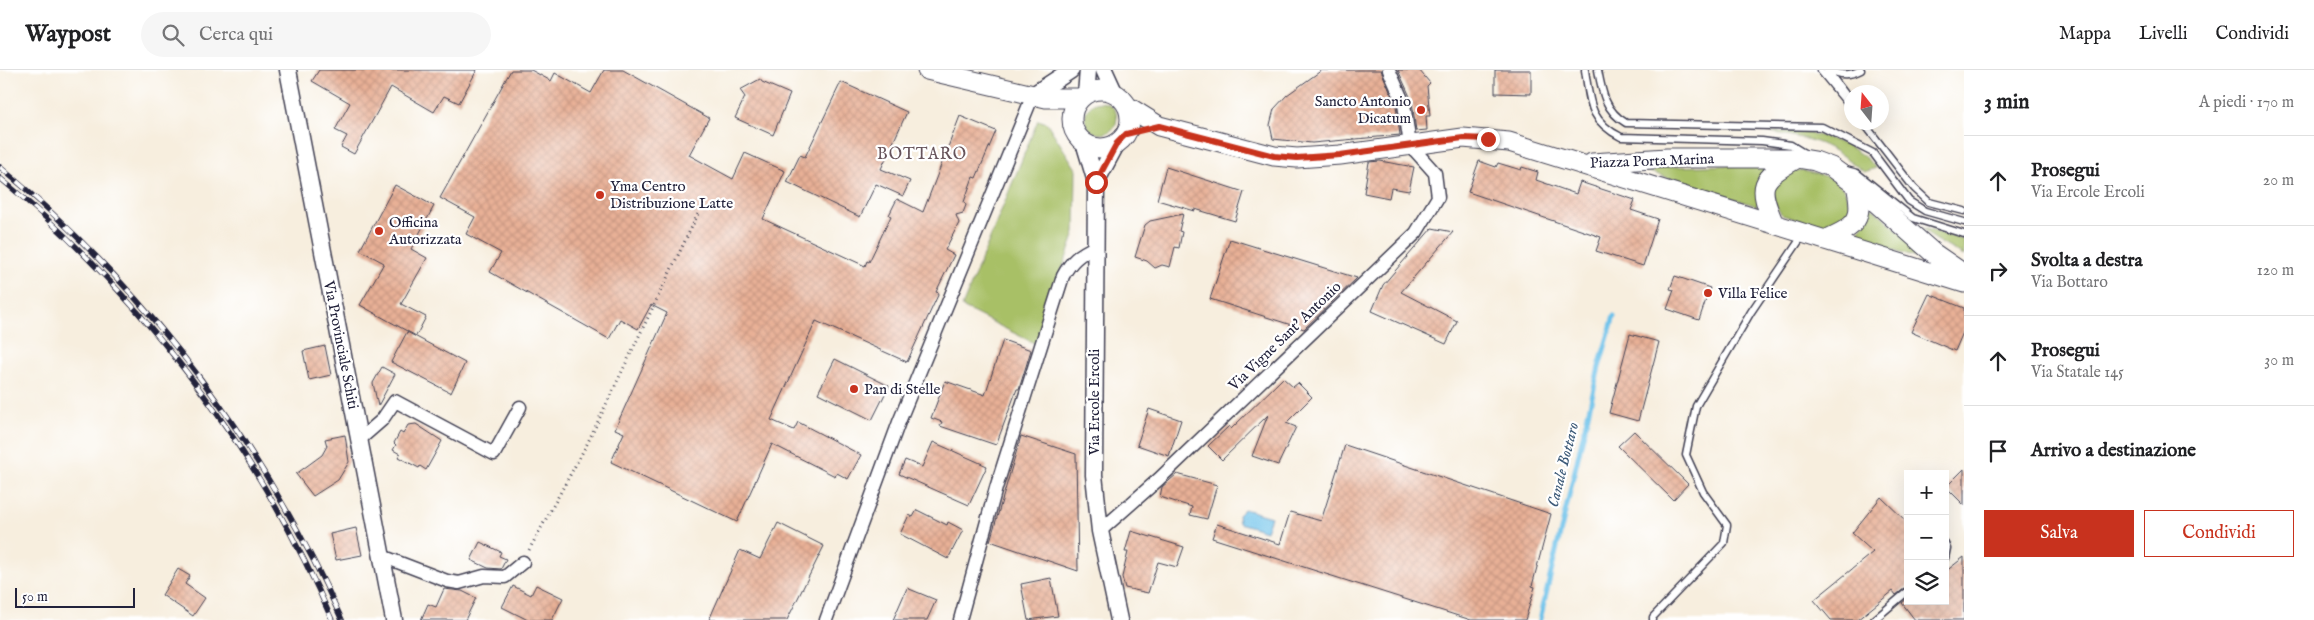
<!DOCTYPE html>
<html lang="it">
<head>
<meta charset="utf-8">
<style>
  body { margin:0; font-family:"IM FELL English",serif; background:#f6f6f6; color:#202124 }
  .controls { position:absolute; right:15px; bottom:15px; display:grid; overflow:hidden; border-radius:0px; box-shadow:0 5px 20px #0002 }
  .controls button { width:45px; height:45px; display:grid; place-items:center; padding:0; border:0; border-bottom:1px solid #e0e0e0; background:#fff; color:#202124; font:25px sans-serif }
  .compass { position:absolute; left:1844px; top:15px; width:45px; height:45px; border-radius:50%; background:#fff; box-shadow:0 5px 20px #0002; rotate:343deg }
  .scale { position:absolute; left:15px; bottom:12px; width:120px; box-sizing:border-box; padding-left:5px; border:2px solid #22223b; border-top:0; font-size:14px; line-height:18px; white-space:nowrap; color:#22223b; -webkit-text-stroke:4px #fff; paint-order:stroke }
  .stop { position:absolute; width:15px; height:15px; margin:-11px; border:4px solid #c8321e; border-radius:50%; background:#fff }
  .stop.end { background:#c8321e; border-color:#fff; box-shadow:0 1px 5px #0008 }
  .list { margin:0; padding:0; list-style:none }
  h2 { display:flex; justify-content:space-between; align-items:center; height:65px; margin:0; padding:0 20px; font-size:21px }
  h2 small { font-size:16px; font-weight:400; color:#757577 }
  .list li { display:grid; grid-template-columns:32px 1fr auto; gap:15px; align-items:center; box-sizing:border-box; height:90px; padding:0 20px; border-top:1px solid #e0e0e0 }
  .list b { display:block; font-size:19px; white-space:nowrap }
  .list p { margin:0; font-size:16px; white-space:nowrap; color:#757577 }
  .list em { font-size:16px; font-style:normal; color:#757577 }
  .actions { display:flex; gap:10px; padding:15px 20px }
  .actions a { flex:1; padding:11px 0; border:1px solid #c8321e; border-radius:0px; text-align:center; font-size:18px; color:#c8321e }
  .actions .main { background:#c8321e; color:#fff }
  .icon { flex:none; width:28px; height:28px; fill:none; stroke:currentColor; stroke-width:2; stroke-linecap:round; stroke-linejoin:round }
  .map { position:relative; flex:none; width:1964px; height:550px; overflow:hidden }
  header { display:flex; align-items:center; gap:30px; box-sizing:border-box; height:70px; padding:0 25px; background:#fff; border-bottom:1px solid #e0e0e0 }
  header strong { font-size:24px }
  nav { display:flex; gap:28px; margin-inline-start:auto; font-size:18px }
  .search { width:350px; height:45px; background:#f6f6f6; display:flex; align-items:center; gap:12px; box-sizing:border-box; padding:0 18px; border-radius:28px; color:#757577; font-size:19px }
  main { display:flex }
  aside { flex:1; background:#fff }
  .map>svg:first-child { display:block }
  .grass { fill:#a8c066; stroke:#657150 }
  .water { fill:#6ec2ea; stroke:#487292 }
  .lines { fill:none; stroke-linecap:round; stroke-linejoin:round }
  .stream { stroke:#6ec2ea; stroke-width:5 }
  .building { fill:url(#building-cross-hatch) }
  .service-casing { stroke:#424153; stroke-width:9 }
  .minor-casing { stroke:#424153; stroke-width:15 }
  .tertiary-casing { stroke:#424153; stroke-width:19 }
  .secondary-casing { stroke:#424153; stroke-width:21 }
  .path { stroke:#424153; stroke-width:3; stroke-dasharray:1 4; stroke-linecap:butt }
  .service { stroke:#fff; stroke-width:6 }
  .minor { stroke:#fff; stroke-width:12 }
  .tertiary { stroke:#fff; stroke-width:16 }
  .secondary { stroke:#fff; stroke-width:19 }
  .rail-casing { stroke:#22223b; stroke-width:5.5 }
  .rail { stroke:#fff; stroke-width:4; stroke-dasharray:11; stroke-linecap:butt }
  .route { stroke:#c8321e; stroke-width:6 }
  .poi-dot { fill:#c8321e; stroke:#fff; stroke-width:2 }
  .labels { text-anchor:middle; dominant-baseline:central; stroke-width:4.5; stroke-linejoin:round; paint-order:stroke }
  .poi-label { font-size:15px; fill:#22223b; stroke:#fff; text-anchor:start }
  .street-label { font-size:15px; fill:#22223b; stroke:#fff }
  .neighbourhood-label { font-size:16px; letter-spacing:1px; fill:#67545b; stroke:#fff }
  .water-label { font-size:16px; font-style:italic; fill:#3d5a78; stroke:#fff }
</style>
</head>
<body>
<header>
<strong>Waypost</strong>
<div class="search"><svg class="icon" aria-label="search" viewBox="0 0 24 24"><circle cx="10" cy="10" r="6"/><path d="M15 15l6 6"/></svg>Cerca qui</div>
<nav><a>Mappa</a><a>Livelli</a><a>Condividi</a></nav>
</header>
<main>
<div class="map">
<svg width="1964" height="550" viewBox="0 0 1964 550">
  <defs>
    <pattern id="building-cross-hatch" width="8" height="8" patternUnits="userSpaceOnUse" patternTransform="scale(1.25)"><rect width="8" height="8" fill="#e8b096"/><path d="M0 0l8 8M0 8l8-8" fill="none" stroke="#c79782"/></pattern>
  </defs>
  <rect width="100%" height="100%" fill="#fff"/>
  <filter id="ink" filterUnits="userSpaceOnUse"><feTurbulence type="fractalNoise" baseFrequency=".02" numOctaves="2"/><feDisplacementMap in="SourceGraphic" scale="10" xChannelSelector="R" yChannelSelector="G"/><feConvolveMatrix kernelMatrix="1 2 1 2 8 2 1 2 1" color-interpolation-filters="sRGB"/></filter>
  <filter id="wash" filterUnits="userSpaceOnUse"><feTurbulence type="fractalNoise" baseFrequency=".0096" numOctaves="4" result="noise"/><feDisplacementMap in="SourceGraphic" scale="20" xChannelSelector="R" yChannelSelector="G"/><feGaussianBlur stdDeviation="1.12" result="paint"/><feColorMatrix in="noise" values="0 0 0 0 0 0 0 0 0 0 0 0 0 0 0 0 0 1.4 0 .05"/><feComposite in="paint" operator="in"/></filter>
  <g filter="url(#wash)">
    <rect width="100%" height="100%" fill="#f7eede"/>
    <path class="grass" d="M1085 48a16 16 0 1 1 32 0a16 16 0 1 1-32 0Z
      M 1038,50 L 1047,53 L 1076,99 L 1075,163 L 1036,274 L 962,237 Z
      M 1796,61 C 1825,65 1856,75 1876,98 L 1864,102 C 1827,72 1814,69 1768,62 Z
      M 1770,94 L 1757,136 L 1637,98 Z
      M 1801,101 C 1833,106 1848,111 1851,145 L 1837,158 L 1826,159 L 1782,145 C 1773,133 1772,126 1775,111 L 1789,102 Z
      M 1868,134 L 1938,194 L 1854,167 C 1863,157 1869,148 1868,134 Z
      M 1922,158 L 1964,170 L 1964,186 L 1934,169 Z"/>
    <path class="water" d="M 1244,439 L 1271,447 L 1266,461 L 1239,453 L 1238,445 Z"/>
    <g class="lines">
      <path class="stream" d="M 1540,550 L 1599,297 L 1614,246"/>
    </g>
    <g id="blocks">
      <path class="building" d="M 319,0 L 477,0 L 459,33 L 444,26 L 434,42 L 391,17 L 354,84 L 341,77 L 347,66 L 335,60 L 350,33 L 312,11 Z
        M 511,0 L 531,0 L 551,11 L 555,3 L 591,23 L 604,0 L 623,0 L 709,48 L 689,85 L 733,109 L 745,83 L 785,101 L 763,149 L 865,196 L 867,191 L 869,192 L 891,146 L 889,145 L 897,129 L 923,142 L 960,46 L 996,61 L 976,108 L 973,107 L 964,132 L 966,135 L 963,143 L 956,145 L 959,153 L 945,180 L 954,185 L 936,222 L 939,223 L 907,292 L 816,251 L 771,350 L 794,360 L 798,352 L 861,385 L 848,409 L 837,403 L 835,406 L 772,374 L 737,452 L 611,392 L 624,363 L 615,359 L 667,243 L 651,235 L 638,259 L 620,249 L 609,269 L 490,202 L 501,183 L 466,164 L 475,147 L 440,128 Z
        M 1322,0 L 1381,0 L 1396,36 L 1400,65 L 1312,73 L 1273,69 L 1270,55 L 1274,39 L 1287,25 Z
        M 1398,0 L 1419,0 L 1430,13 L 1427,16 L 1430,46 L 1426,46 L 1427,60 L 1416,61 L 1412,31 Z
        M 1495,0 L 1531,0 L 1531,24 L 1495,23 Z
        M 760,9 L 762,12 L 790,24 L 773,65 L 735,48 L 745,27 L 740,20 Z
        M 841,12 L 907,42 L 881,99 L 910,111 L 903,126 L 876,114 L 860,147 L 787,112 L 800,85 L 805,87 Z
        M 1380,91 L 1414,97 L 1409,121 L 1391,118 L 1389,128 L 1364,123 L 1369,92 Z
        M 1479,91 L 1496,97 L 1498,93 L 1521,100 L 1522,97 L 1538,102 L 1536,110 L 1576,124 L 1580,112 L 1635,130 L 1631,140 L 1658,149 L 1643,196 L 1596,181 L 1601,167 L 1468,122 Z
        M 1166,97 L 1244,122 L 1235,151 L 1195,139 L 1195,141 L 1157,130 Z
        M 395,115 L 434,136 L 411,179 L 427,188 L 401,234 L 426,247 L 416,266 L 360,235 L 384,193 L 360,180 Z
        M 1183,144 L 1179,161 L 1182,162 L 1179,178 L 1175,177 L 1170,197 L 1162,195 L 1155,198 L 1147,191 L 1135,187 L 1145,155 L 1150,151 Z
        M 1432,158 L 1453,162 L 1401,222 L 1457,251 L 1446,274 L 1372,241 L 1383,215 Z
        M 1230,169 L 1357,208 L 1304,259 L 1210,229 Z
        M 1675,206 L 1710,218 L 1699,250 L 1667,239 L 1674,220 L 1670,219 Z
        M 1929,224 L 1964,238 L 1964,260 L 1955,281 L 1911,262 Z
        M 407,262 L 465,293 L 451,323 L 391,292 Z
        M 1630,264 L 1659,272 L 1638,351 L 1609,343 Z
        M 1003,270 L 1031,280 L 1019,319 L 1017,319 L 996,375 L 940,356 L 942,352 L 931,348 L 945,311 L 985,325 Z
        M 325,276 L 331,305 L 309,310 L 303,281 Z
        M 835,289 L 889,316 L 872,350 L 818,323 Z
        M 382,297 L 395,304 L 378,336 L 373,313 Z
        M 1283,308 L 1293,317 L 1298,313 L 1312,327 L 1286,353 L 1296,357 L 1278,395 L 1252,386 L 1268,345 L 1222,390 L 1208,376 L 1229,356 L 1231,359 Z
        M 1149,339 L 1181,350 L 1169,386 L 1137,375 Z
        M 416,354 L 442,371 L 426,400 L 420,396 L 419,398 L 398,387 L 400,384 L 393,380 L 396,375 L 394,373 L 400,362 L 403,364 L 408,355 Z
        M 1634,361 L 1688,414 L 1673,430 L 1618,376 Z
        M 345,365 L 349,392 L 338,410 L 313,426 L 296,404 L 322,385 L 327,376 L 325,369 Z
        M 1021,366 L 1076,384 L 1078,501 L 990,471 Z
        M 933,372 L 987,396 L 969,435 L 899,404 L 905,390 L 922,397 Z
        M 1345,375 L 1551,444 L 1532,516 L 1535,517 L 1525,550 L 1471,550 L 1212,468 L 1217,454 L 1280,474 L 1290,442 L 1321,451 Z
        M 1964,399 L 1964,435 L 1946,417 Z
        M 1177,404 L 1217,415 L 1207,449 L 1190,445 L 1192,437 L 1160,427 L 1162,417 Z
        M 1881,427 L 1908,453 L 1908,516 L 1896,525 L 1893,521 L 1857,550 L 1831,550 L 1814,530 L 1873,482 L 1852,463 Z
        M 917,440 L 947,455 L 948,452 L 963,460 L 948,489 L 900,464 L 909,445 L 913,447 Z
        M 778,453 L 824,476 L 787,550 L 709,550 L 740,480 L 760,489 Z
        M 356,458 L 362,485 L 336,490 L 330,464 Z
        M 1131,461 L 1184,477 L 1177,497 L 1158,492 L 1148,523 L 1125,518 L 1122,507 L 1128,482 L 1125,482 Z
        M 480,472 L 501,482 L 499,486 L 506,489 L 501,499 L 488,498 L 471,490 Z
        M 1964,487 L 1964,550 L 1915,550 L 1902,533 L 1908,528 L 1908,531 L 1945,531 L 1945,502 Z
        M 178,499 L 190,506 L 185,514 L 205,528 L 193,546 L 162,525 Z
        M 1051,508 L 1058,546 L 1028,550 L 1021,514 Z
        M 536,515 L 563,528 L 552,550 L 528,550 L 502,537 L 513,516 L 531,525 Z
        M 907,518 L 936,530 L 927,550 L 893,550 Z
        M 444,519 L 462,521 L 476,528 L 465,550 L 421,550 L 428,534 L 436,537 Z"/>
    </g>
  </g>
  <g filter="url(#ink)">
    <use href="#blocks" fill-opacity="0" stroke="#424153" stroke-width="1"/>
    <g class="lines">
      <defs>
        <path id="service" d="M 1585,0 C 1590,32 1589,51 1621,67 L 1762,71 L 1791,75 L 1804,83
          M 1598,0 C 1602,22 1605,41 1626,53 L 1822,57 L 1873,83 L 1909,131 L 1925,141 L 1964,152
          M 1820,0 L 1852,39
          M 1827,0 L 1849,29
          M 1831,0 C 1840,6 1851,5 1861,0
          M 1863,52 L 1914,118 L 1929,132 L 1964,141
          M 1846,100 L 1857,103 L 1913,148 L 1964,164
          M 1945,473 L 1947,478 L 1945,488
          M 1653,550 L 1653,547 L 1724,473 L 1727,455 L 1703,422 L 1686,385 L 1696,336 L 1751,242 L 1803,165
          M 1874,550 L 1908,521"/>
        <path id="minor" d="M 359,370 L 382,350 L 395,331 L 494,384 L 520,337
          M 1100,461 L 1159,409 L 1416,163 L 1438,127 L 1435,103 L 1410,75 L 1404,34 L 1389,0
          M 382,486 L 447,511 L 459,513 L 484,506 L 505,507 L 523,492
          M 826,550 L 899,352 L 1033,25
          M 960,550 L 996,418 L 1063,206 C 1071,191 1079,184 1095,177"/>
        <path id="tertiary" d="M 288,0 L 394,550
          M 1104,0 L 1115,24
          M 1033,25 L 1071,0
          M 1086,25 L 1088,0
          M 1084,72 L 1096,112 L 1094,405 L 1100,461 L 1119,550
          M 1096,112 L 1117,73"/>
        <path id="secondary" d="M 927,0 L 1046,28 L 1081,28
          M1072 49a29 29 0 1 1 58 0a29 29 0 1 1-58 0Z
          M 1127,36 L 1159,56 L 1274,86 L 1297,88 L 1340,85 L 1463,68 L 1509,72 L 1964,213
          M 1592,93 L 1667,88 L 1797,88 L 1815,91 L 1831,97 L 1856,115 L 1932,182 L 1964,204
          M 1774,154 C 1757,114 1760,110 1796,89
          M 1825,170 C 1857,155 1864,151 1856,115"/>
      </defs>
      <use href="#service" class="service-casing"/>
      <use href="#minor" class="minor-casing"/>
      <use href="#tertiary" class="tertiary-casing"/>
      <use href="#secondary" class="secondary-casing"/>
      <path class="path" d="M 529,480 L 587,374 L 698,144"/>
      <use href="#service" class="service"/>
      <use href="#minor" class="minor"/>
      <use href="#tertiary" class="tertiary"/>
      <use href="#secondary" class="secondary"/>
      <defs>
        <path id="rail" d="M 0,97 C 148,221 263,374 342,550
          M 0,108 C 143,226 259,380 332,550"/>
      </defs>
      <use href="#rail" class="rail-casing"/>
      <use href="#rail" class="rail"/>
    </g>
  </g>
  <g class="lines" filter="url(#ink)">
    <path class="route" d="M 1096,112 L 1117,73 L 1126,64 L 1159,56 L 1274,86 L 1297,88 L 1340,85 L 1463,68 L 1488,69"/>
  </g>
  <g class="poi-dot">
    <circle cx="1421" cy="40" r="5"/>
    <circle cx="600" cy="125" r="5"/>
    <circle cx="379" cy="161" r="5"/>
    <circle cx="1708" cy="223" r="5"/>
    <circle cx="854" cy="319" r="5"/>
  </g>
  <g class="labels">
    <g class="poi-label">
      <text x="1411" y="31" text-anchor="end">Sancto Antonio<tspan x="1411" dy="17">Dicatum</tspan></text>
      <text x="610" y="116">Yma Centro<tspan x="610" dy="17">Distribuzione Latte</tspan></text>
      <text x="389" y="152">Officina<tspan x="389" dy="17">Autorizzata</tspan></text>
      <text x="1718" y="223">Villa Felice</text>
      <text x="864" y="319">Pan di Stelle</text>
    </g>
    <g class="street-label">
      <text transform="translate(1652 91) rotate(-2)">Piazza Porta Marina</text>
      <text transform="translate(1285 266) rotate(-44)">Via Vigne Sant' Antonio</text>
      <text transform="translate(341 275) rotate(79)">Via Provinciale Schiti</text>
      <text transform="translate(1094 332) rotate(-90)">Via Ercole Ercoli</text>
    </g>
    <g class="neighbourhood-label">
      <text x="922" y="85">BOTTARO</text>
    </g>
    <g class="water-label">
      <text transform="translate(1564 395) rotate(-76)">Canale Bottaro</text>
    </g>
  </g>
</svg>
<div class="controls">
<button>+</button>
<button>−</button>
<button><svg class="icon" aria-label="layers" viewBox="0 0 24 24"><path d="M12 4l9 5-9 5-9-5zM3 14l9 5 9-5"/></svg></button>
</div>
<svg class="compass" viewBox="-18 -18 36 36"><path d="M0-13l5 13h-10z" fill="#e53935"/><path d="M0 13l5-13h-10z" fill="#757577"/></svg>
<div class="scale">50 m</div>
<div class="stop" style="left:1096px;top:112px"></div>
<div class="stop end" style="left:1488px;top:69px"></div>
</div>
<aside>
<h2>3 min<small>A piedi · 170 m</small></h2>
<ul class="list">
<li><svg class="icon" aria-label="ahead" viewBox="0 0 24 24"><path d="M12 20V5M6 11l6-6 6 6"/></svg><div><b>Prosegui</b><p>Via Ercole Ercoli</p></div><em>20 m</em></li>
<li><svg class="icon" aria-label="right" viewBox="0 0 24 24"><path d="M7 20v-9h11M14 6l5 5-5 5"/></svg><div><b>Svolta a destra</b><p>Via Bottaro</p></div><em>120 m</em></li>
<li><svg class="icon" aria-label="ahead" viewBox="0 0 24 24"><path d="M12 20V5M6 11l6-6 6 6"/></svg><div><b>Prosegui</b><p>Via Statale 145</p></div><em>30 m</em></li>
<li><svg class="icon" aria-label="arrive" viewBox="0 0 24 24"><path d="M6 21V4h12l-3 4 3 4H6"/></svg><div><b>Arrivo a destinazione</b></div></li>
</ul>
<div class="actions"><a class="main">Salva</a><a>Condividi</a></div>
</aside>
</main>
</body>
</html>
